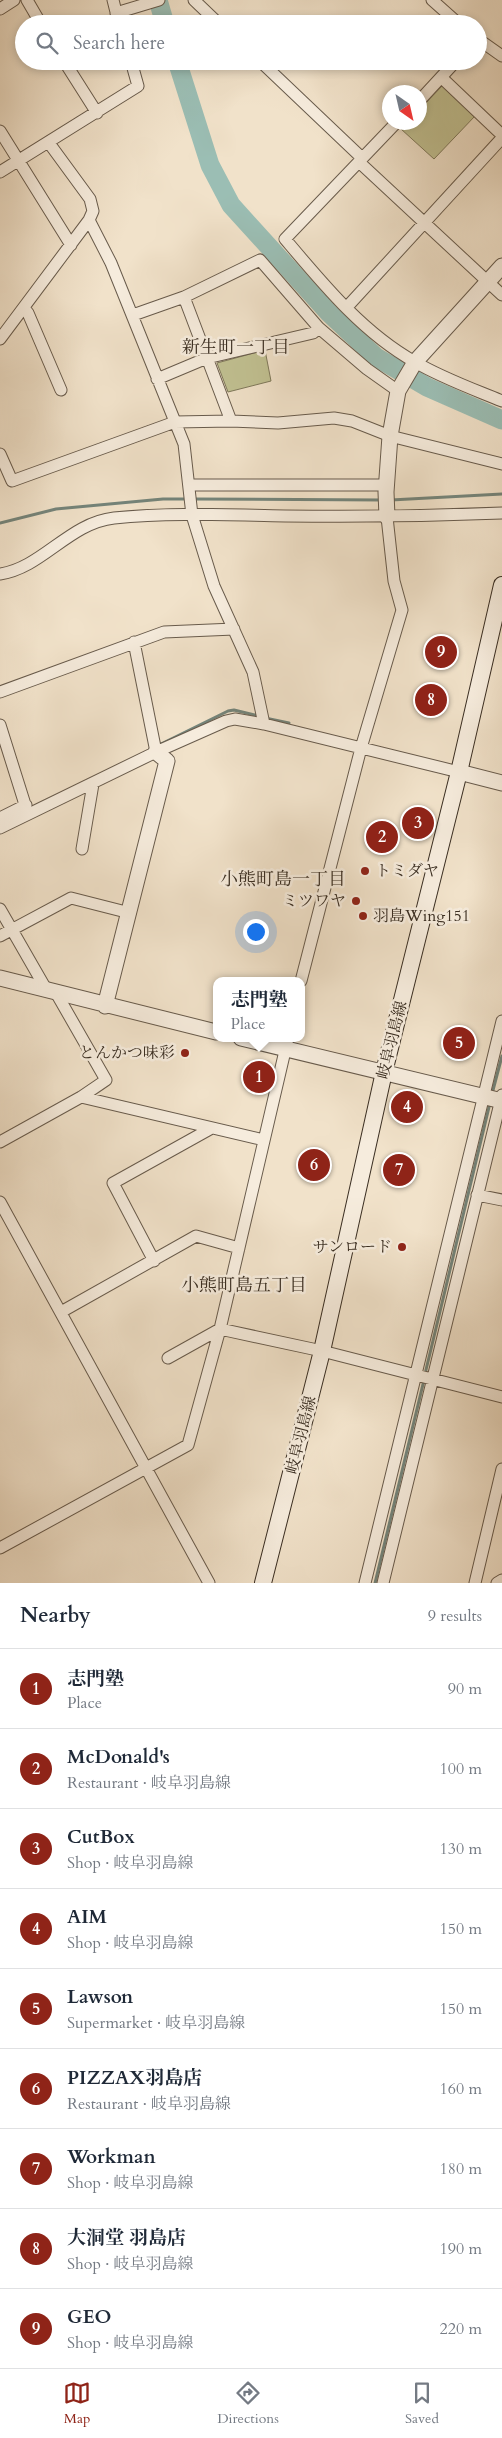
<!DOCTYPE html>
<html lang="en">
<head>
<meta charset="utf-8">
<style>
  body { margin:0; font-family:Cardo,"Noto Serif JP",serif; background:#f6f6f7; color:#1f2937 }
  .compass { position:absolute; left:382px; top:85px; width:45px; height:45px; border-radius:50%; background:#fff; box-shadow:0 2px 8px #0003; rotate:146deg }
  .you { position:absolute; left:255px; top:931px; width:18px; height:18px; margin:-12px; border:4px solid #fff; border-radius:50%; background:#1a73e8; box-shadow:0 0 0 8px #1a73e833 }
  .badge { display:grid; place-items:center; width:32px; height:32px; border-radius:50%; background:#8f2418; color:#fff; font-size:16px; font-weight:700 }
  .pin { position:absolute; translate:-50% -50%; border:2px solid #fff; box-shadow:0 1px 5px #0006 }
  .popup { position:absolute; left:213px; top:977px; width:92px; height:65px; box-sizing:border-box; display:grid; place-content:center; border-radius:10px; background:#fff; filter:drop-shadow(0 1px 4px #0005); font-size:16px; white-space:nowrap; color:#747a83 }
  .popup b { font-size:19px; color:#1f2937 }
  .popup::after { content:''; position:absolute; left:50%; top:100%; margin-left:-10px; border:10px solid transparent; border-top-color:#fff }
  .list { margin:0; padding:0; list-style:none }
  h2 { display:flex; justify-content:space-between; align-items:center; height:65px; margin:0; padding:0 20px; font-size:21px }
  h2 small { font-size:16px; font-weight:400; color:#747a83 }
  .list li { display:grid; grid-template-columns:32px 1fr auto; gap:15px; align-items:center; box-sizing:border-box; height:80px; padding:0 20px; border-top:1px solid #e0e1e3 }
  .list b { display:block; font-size:19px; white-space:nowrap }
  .list p { margin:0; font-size:16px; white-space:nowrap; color:#747a83 }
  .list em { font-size:16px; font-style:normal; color:#747a83 }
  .icon { flex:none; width:28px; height:28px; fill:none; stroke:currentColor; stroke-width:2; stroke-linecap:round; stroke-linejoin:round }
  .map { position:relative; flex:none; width:502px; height:1583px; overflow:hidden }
  .search { position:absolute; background:#fff; box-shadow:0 2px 8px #0003; left:15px; right:15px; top:15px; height:55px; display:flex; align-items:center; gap:12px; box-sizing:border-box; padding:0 18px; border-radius:28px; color:#747a83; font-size:19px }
  .sheet { height:785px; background:#fff }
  nav { display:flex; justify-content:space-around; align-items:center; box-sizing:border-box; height:70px; border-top:1px solid #e0e1e3; background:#fff; font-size:14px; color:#747a83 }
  nav a { display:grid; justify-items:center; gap:2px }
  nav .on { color:#8f2418 }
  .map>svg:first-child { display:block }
  .green { fill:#c1c192; stroke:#7e785a }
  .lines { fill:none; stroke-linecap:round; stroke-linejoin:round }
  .stream { stroke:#74847a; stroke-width:3 }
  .river { stroke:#9bbeb4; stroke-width:19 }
  .minor-casing { stroke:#685b4c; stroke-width:13 }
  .tertiary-casing { stroke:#685b4c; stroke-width:17 }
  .secondary-casing { stroke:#3a2e22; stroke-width:18 }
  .minor { stroke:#f6ecdd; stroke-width:11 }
  .tertiary { stroke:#f6ecdd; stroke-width:15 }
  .secondary { stroke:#f6ecdd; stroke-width:16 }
  .poi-dot { fill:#8f2418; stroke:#f6ecdd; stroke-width:2 }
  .labels { text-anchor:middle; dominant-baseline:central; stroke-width:5; stroke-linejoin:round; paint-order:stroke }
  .poi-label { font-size:16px; fill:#3a2e22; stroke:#f6ecdd; text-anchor:end }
  .street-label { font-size:16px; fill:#3a2e22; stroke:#f6ecdd }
  .neighbourhood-label { font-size:18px; fill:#3a2e22; stroke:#f6ecdd }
</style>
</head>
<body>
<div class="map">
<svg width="502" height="1583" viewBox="0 0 502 1583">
  <rect width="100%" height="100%" fill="#f1e2ca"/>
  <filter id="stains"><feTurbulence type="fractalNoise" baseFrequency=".004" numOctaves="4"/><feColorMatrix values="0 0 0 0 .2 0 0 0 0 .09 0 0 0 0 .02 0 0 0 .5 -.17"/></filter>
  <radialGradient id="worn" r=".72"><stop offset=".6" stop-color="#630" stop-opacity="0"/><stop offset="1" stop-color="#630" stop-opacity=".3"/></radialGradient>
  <path class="green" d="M 442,86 L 475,116 L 434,159 L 401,129 L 407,123 L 420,122 L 420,109 Z
    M 265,350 L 271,381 L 228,392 L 217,363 Z"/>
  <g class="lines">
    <path class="stream" d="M 193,499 L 382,500
      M 391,500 L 502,494
      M 0,523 L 56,509 L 163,499 L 187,499
      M 265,718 L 289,723
      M 161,744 L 228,711 L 234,710 L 259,716
      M 492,1094 L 502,1056
      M 425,1374 L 490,1103
      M 375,1583 L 424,1380"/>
    <path class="river" d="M 158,0 L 165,24
      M 177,61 L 210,165 L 231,205 L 329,313 L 376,357 L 427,387 L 502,420"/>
    <defs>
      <path id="minor" d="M 27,0 L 41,24
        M 113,0 L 119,24
        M 194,0 L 219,24
        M 432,0 L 459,24
        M 0,9 L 14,0
        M 116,13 L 159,0
        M 478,39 L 502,56
        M 64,61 L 97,113
        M 260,61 L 362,158
        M 442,78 L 502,135
        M 420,100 L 456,61
        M 397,122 L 285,239 C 323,284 363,333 415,362 C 442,378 473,389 502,401
        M 0,131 L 71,245
        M 49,143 L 90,199 L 93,211 L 89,220
        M 359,162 L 502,295
        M 0,172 L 138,86 L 131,61
        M 184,297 L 231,421 L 278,423 L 334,418 L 352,421 L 390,436 L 502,464
        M 347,307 L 502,138
        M 24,308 L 28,313 L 61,390
        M 133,315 L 184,297 L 260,260 L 319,328 L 367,369 L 398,391
        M 0,339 L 89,220 L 111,263 L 184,444 L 192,515 L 214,586 L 253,672 L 264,724
        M 157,379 L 207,358 L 313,333 L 319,328
        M 0,454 L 12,481 L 175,422 L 231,421
        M 189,485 L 386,485
        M 0,574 C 42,568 69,523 114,518 C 171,512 229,515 285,516 C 358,517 430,516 502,513
        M 134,642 L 156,752
        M 0,692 L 164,632 L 234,629
        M 0,725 L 28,814
        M 0,818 L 26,805
        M 0,828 L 156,752 L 226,721 L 235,719 L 264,724 L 459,772
        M 82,849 L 93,784
        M 0,909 L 46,989
        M 0,936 L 71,898 L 130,913
        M 301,981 L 361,748 L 402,610 L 394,581 L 387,517
        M 81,1097 L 264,1140
        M 0,1142 L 81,1097 L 106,1080 L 55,991
        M 477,1195 L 502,1200
        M 0,1202 L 209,1583
        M 154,1261 L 113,1183 L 210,1129
        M 61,1312 L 196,1236 L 239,1248
        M 168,1358 L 220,1329 L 322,1351 L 502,1397
        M 0,1548 L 188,1445 L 220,1329 L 288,1038
        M 365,1583 L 502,1021
        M 383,1583 L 502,1095
        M 475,1583 L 502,1469
        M 497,1583 L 502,1580"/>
      <path id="tertiary" d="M 387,517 L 386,492 L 390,436 L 398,391 L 415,362 L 502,266
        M 459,772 L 502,783
        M 0,978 L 216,1032
        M 105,1006 L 167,761 L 156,752
        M 241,1038 L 502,1101"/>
      <path id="secondary" d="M 263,1583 L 322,1351 L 384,1072 L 459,772 L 502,585"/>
    </defs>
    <use href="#minor" class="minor-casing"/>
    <use href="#tertiary" class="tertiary-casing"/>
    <use href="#secondary" class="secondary-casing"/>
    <use href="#minor" class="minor"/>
    <use href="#tertiary" class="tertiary"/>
    <use href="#secondary" class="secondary"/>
  </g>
  <g class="poi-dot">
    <circle cx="365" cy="871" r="5"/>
    <circle cx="356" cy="901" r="5"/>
    <circle cx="363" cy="916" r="5"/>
    <circle cx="185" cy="1053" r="5"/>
    <circle cx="402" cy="1247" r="5"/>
  </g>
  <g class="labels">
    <g class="poi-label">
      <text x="375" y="871" text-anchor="start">トミダヤ</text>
      <text x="346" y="901">ミツワヤ</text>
      <text x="373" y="916" text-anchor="start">羽島Wing151</text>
      <text x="175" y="1053">とんかつ味彩</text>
      <text x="392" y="1247">サンロード</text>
    </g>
    <g class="street-label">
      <text transform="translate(392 1040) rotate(-76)">岐阜羽島線</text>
      <text transform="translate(301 1435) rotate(-76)">岐阜羽島線</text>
    </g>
    <g class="neighbourhood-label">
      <text x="236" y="347">新生町一丁目</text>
      <text x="283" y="879">小熊町島一丁目</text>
      <text x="244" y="1285">小熊町島五丁目</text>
    </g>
  </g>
  <rect width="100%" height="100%" filter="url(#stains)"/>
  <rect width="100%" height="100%" fill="url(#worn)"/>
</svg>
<svg class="compass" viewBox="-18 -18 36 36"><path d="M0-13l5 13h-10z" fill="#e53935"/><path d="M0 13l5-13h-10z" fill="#747a83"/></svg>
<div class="you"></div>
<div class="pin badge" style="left:259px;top:1077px">1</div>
<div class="popup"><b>志門塾</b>Place</div>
<div class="pin badge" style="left:382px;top:837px">2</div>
<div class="pin badge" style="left:418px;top:823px">3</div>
<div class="pin badge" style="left:407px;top:1107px">4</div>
<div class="pin badge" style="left:459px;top:1043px">5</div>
<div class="pin badge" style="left:314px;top:1165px">6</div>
<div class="pin badge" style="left:399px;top:1170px">7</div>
<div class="pin badge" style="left:431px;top:700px">8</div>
<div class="pin badge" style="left:441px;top:652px">9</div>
<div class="search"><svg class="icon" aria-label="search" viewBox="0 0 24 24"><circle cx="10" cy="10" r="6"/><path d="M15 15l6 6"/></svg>Search here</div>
</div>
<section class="sheet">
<h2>Nearby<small>9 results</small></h2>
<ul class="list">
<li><span class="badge">1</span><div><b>志門塾</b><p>Place</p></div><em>90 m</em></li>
<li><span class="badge">2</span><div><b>McDonald's</b><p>Restaurant · 岐阜羽島線</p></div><em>100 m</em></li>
<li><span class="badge">3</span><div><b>CutBox</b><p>Shop · 岐阜羽島線</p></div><em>130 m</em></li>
<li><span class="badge">4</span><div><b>AIM</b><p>Shop · 岐阜羽島線</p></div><em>150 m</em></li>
<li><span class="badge">5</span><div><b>Lawson</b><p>Supermarket · 岐阜羽島線</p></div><em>150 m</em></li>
<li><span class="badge">6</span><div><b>PIZZAX羽島店</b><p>Restaurant · 岐阜羽島線</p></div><em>160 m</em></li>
<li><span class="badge">7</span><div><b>Workman</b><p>Shop · 岐阜羽島線</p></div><em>180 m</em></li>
<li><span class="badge">8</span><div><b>大洞堂 羽島店</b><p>Shop · 岐阜羽島線</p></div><em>190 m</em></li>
<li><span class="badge">9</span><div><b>GEO</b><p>Shop · 岐阜羽島線</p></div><em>220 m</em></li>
</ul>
</section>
<nav>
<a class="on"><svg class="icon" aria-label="map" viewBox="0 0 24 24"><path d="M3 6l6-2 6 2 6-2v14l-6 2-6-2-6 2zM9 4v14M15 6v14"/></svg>Map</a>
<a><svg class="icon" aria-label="directions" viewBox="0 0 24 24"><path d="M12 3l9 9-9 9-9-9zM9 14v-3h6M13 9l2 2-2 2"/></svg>Directions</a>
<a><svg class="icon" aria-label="saved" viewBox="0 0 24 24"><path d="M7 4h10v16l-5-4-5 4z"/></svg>Saved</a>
</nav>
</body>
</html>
